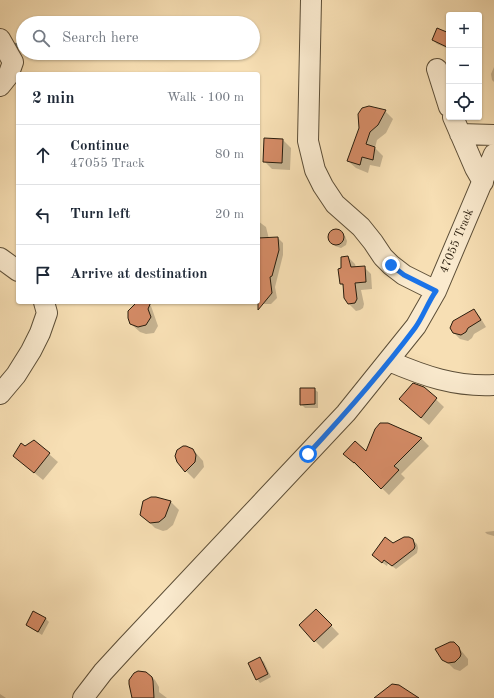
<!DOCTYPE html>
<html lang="en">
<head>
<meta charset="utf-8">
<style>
  body { margin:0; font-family:"Old Standard TT",serif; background:#f2f2f3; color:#1f2937 }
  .controls { position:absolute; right:12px; top:12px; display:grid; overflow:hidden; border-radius:4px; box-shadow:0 1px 3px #0004 }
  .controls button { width:36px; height:36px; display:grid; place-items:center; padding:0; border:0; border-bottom:1px solid #e0e1e3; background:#fff; color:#1f2937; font:20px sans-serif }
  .stop { position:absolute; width:12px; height:12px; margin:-9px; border:3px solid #1a73e8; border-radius:50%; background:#fff }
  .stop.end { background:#1a73e8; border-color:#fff; box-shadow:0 1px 4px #0008 }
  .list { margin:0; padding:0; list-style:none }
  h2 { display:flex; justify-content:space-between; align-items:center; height:52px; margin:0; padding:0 16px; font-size:17px }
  h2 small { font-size:13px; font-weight:400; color:#747a83 }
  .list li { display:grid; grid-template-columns:26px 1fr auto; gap:12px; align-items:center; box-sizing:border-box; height:60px; padding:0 16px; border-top:1px solid #e0e1e3 }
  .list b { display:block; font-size:15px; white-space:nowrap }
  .list p { margin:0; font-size:13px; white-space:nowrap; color:#747a83 }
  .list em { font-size:13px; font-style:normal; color:#747a83 }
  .icon { flex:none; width:22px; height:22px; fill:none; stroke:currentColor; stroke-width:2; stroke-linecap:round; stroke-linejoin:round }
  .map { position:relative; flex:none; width:494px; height:698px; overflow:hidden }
  .search { position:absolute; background:#fff; box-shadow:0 1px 3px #0004; left:16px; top:16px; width:244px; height:44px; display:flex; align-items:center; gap:10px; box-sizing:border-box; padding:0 14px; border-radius:22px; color:#747a83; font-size:15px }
  .panel { position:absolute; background:#fff; box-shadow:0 1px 3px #0004; left:16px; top:72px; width:244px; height:232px; border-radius:4px }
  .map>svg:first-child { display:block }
  .shadow { fill:#0003 }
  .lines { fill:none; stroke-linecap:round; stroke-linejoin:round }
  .stream { stroke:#727b74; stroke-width:5 }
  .building { fill:#d48b66; stroke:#291d0d }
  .minor-casing { stroke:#5c4e37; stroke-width:22 }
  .minor { stroke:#faeace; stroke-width:20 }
  .route { stroke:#1a73e8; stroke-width:5 }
  .labels { text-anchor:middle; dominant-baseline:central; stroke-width:3.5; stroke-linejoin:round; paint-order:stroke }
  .street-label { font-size:12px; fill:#291d0d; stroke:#faeace }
</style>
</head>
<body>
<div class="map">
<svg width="494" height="698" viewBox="0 0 494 698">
  <rect width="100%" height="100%" fill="#f7dfb4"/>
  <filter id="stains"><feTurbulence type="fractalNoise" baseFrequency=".005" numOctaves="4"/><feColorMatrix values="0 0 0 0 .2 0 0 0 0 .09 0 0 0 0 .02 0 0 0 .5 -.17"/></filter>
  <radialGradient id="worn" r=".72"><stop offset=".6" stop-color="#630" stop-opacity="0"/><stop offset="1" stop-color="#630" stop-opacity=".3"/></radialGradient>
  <path class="shadow" d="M 449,34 L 449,49 L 437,44 L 433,40 Z
    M 494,67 L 494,82 L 492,80 L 491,74 Z
    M 369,107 L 385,111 L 393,119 L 386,133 L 377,140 L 375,148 L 383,156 L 380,167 L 370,165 L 368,173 L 356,168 L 348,161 L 360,128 L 358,118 L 361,111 Z
    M 265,139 L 283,140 L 291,148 L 290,170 L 272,169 L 264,161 Z
    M 258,221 L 266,227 L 269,239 L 278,238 L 283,243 L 283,255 L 275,287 L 277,298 L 271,304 L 264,304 L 258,299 Z
    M 337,230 L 345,236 L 347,241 L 346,245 L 341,248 L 335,246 L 329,239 L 331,233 Z
    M 348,257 L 355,264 L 356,268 L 364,267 L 371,274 L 372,289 L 361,290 L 364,304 L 363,308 L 360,310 L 356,311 L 349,304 L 344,287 L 341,284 L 339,270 L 343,269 Z
    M 139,302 L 147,302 L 151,306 L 158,326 L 154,333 L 146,334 L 140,332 L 131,324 Z
    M 474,310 L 480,317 L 486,327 L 474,334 L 472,338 L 468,341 L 460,339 L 454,333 Z
    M 423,387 L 444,407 L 429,425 L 408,407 Z
    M 314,389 L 318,392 L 318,408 L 305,408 L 301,404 Z
    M 387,424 L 422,439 L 429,446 L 401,474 L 405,478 L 389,495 L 362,469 L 361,470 L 344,454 L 367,452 Z
    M 34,441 L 58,462 L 43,480 L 14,456 Z
    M 195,452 L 203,461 L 204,467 L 194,479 L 186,471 Z
    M 156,498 L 171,502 L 179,510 L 173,525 L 167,530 L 163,531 L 155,528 L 141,514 Z
    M 494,531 L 494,536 L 487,534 L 485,532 Z
    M 412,540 L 417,544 L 418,548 L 417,553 L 396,569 L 388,563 L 387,566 L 377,559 L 393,545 Z
    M 316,610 L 339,634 L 323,649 L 315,641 Z
    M 45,618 L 49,622 L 42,635 L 31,628 L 27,625 Z
    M 459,648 L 468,659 L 468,665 L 460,671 L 454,669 L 446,661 Z
    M 260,659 L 264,662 L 271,677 L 260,683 L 257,679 Z
    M 149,674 L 155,680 L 159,687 L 159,692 L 167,698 L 133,698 Z
    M 0,694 L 6,698 L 0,698 Z"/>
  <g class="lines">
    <path class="stream" d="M 10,45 L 23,46"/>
  </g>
  <path class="building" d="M 437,28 L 449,33 L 449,48 L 432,40 Z
    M 369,106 L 386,110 L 378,125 L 370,132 L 366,144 L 375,147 L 373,160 L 362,157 L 360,165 L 347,161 L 359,128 L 358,114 L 362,108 Z
    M 264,138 L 283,139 L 282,163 L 263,162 Z
    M328 237a8 8 0 1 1 16 0a8 8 0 1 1-16 0Z
    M 278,237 L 279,250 L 272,276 L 270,277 L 272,293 L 258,310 L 258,238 Z
    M 348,256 L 351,267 L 365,266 L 366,282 L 355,283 L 357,299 L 355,303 L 348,304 L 344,298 L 343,284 L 340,284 L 338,269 L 341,268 L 341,257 Z
    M 137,302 L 151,302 L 148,309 L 151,317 L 146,325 L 138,327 L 130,324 L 128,318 L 128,311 Z
    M 474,309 L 481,320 L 468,328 L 466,332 L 461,335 L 453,333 L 450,328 L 453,321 Z
    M 413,383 L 424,387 L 437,398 L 421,418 L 399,399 Z
    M 300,388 L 315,388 L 315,404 L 300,405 Z
    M 380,423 L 388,423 L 422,438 L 394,466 L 399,470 L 381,489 L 354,462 L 354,463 L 343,454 L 355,441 L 366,451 L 375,429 Z
    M 34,440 L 50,453 L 34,473 L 13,456 L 21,443 L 25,446 Z
    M 183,446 L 186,446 L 193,449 L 196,455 L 195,462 L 185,472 L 177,462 L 175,456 L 177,450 Z
    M 151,497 L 156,497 L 171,501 L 165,517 L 159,522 L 150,523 L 140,515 L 143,501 Z
    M 385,537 L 393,543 L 404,537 L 409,537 L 413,539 L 415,546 L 414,549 L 392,566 L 384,560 L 382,563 L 372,555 Z
    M 316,609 L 332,625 L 314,642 L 299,625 Z
    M 33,611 L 46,618 L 38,632 L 26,625 Z
    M 450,642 L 454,642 L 459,647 L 461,654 L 460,657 L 455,662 L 448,663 L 442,660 L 435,649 Z
    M 260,657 L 268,674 L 256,680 L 248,663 Z
    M 138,671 L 146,672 L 152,677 L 153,681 L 154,698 L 132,698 L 129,684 L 129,680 L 134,673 Z
    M 392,684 L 399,685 L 419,698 L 374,698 Z"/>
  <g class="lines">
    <defs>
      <path id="minor" d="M 311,0 L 308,141 L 315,170 L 323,186 L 335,204 L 361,227 L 373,242 L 383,257 L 391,265 L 404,275 L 436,291
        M 0,39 L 13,62 L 8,76 L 0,86
        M 437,69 L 449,107
        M 453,117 L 475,168 L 483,182
        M 460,134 L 494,135
        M 0,258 L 18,271
        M 389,361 C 424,376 455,387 494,385
        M 0,394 L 16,375 L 31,351 L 40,333 L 47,313 L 44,302
        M 83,698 L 103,672 L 126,647 L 346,413 L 416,326 L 436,291 L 494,154"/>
    </defs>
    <use href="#minor" class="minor-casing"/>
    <use href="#minor" class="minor"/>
  </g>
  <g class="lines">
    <path class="route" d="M 308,454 C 346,413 382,372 415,328 C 423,317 428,302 436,291 L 404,275 L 391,265"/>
  </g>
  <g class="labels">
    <g class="street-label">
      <text transform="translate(457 241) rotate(-67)">47055 Track</text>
    </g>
  </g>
  <rect width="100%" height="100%" filter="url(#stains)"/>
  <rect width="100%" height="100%" fill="url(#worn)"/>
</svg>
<div class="controls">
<button>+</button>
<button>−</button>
<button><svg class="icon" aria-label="locate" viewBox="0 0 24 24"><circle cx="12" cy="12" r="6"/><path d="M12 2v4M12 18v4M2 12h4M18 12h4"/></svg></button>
</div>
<div class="stop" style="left:308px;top:454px"></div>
<div class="stop end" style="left:391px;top:265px"></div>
<div class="search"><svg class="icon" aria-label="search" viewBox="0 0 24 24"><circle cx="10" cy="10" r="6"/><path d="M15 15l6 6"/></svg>Search here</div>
<section class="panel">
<h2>2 min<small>Walk · 100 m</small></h2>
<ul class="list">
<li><svg class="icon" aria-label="ahead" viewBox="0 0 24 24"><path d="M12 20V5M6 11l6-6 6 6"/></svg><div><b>Continue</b><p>47055 Track</p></div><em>80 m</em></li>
<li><svg class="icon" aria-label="left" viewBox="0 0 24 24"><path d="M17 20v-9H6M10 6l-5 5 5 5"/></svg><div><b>Turn left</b></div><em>20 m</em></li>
<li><svg class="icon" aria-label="arrive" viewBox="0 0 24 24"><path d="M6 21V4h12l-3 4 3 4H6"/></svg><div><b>Arrive at destination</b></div></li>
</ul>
</section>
</div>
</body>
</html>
